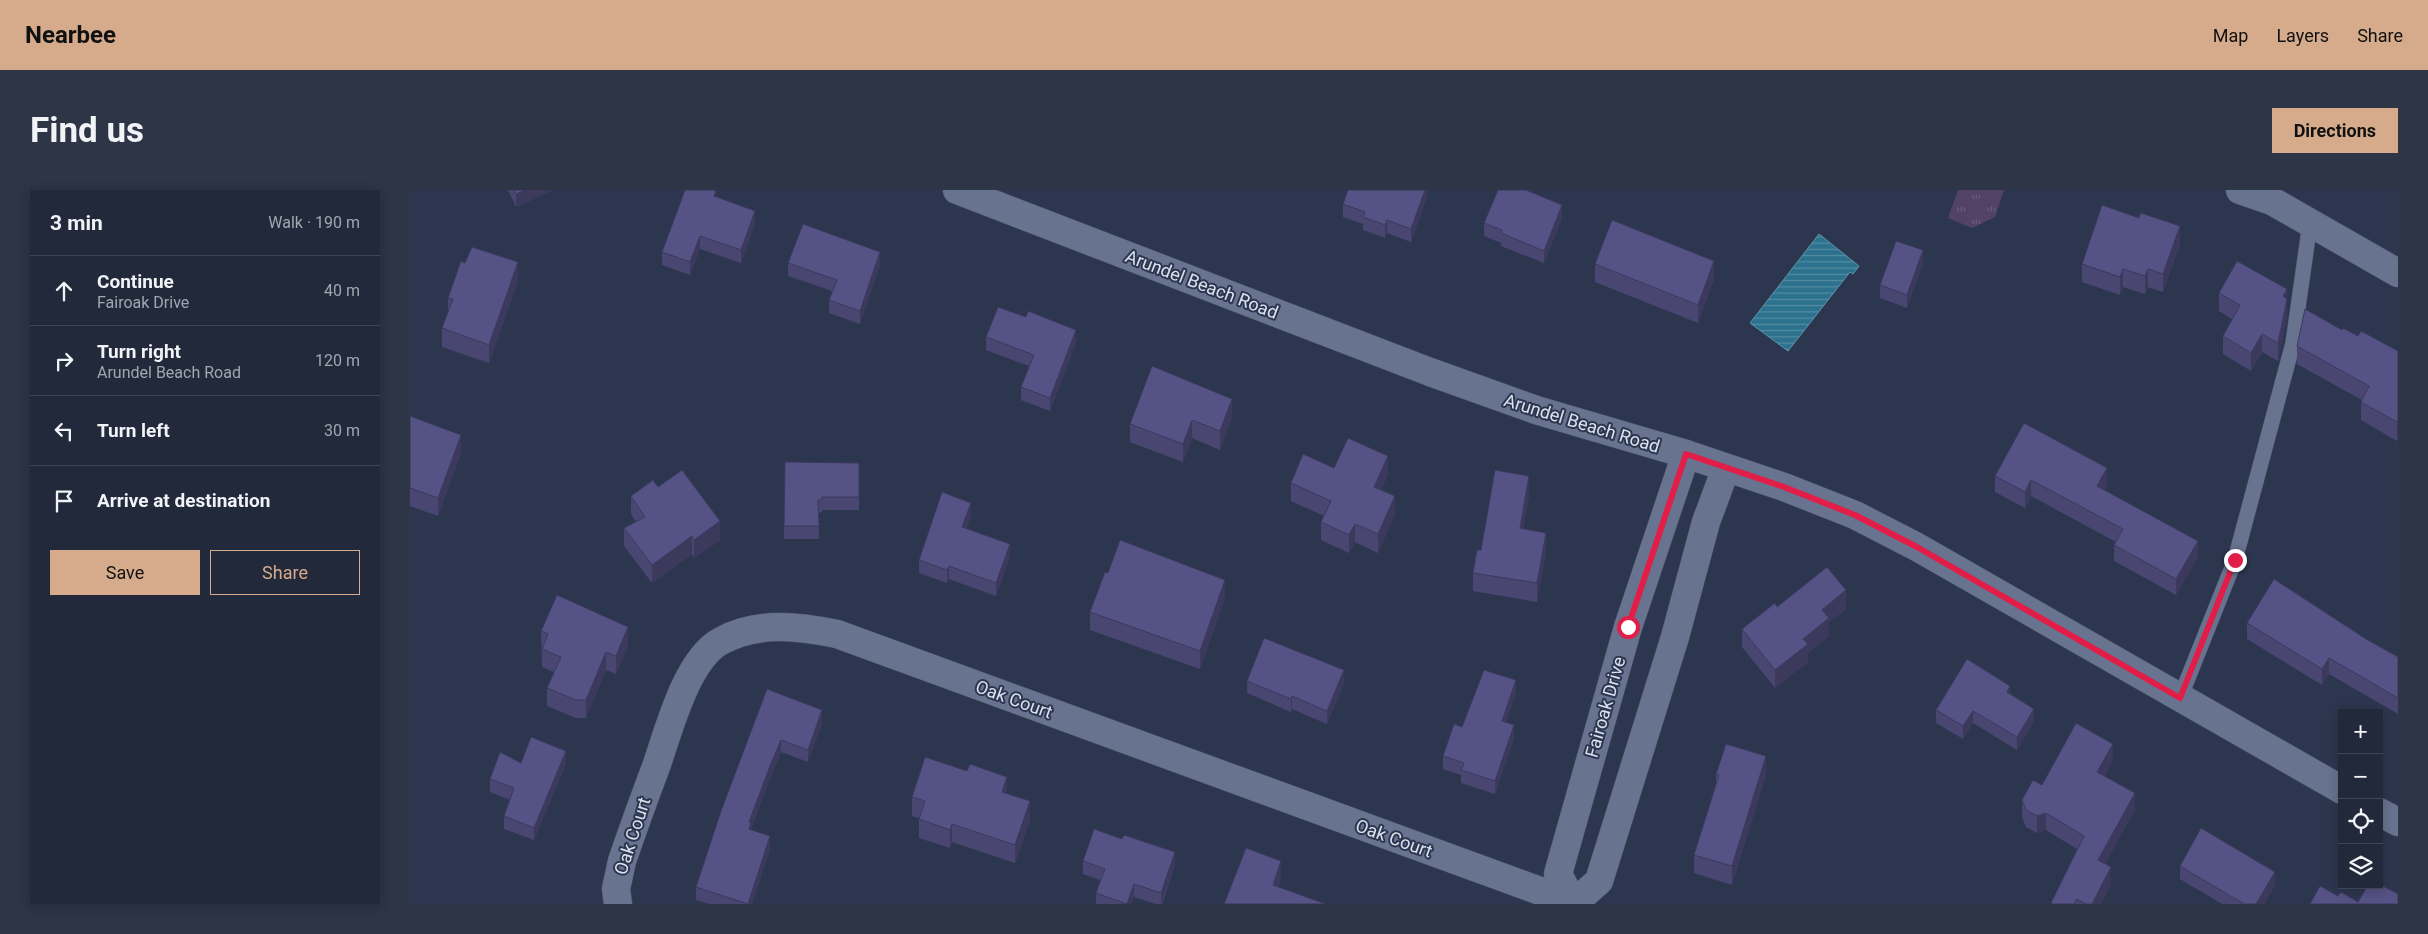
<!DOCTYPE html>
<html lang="en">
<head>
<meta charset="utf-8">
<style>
  body { margin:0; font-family:Roboto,sans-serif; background:#2d3546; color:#f1f3f6 }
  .controls { position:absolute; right:15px; bottom:15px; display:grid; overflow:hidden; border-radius:0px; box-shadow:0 2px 12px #0003 }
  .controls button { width:45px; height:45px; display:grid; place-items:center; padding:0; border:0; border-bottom:1px solid #3e4555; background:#21293b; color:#f1f3f6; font:25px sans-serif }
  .stop { position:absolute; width:15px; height:15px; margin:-11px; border:4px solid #e11d48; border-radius:50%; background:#fff }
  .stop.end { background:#e11d48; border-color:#fff; box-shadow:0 1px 5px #0008 }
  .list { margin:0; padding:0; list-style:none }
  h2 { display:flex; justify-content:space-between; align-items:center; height:65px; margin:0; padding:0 20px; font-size:21px }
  h2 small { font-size:16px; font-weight:400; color:#a2a6af }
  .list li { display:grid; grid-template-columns:32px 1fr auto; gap:15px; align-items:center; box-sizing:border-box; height:70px; padding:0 20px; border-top:1px solid #3e4555 }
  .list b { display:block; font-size:19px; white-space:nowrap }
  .list p { margin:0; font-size:16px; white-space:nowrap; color:#a2a6af }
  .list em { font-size:16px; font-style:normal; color:#a2a6af }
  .actions { display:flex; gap:10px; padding:15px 20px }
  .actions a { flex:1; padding:11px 0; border:1px solid #d6ab8b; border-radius:0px; text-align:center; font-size:18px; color:#d6ab8b }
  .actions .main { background:#d6ab8b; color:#111 }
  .icon { flex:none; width:28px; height:28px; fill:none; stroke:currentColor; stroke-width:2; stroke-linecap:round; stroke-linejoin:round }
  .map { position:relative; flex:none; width:1988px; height:714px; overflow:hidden; border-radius:0px }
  header { display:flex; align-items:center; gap:30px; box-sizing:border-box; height:70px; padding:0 25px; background:#d6ab8b; color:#111 }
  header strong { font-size:24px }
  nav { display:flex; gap:28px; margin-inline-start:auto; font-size:18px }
  .intro { display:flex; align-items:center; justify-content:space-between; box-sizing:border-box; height:120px; padding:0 30px }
  h1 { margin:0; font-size:35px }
  .button { padding:12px 22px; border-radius:0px; background:#d6ab8b; color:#111; font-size:18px; font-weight:700 }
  main { display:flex; gap:30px; padding:0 30px }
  aside { flex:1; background:#21293b; border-radius:0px; box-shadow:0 2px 12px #0003 }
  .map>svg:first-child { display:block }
  .grass { fill:url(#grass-tufts) }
  .water { fill:url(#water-rules); stroke:#6093ab }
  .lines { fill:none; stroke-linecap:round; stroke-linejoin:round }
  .service-casing { stroke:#4c5569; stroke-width:16 }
  .minor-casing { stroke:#4c5569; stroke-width:29 }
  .tertiary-casing { stroke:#4c5569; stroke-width:29 }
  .service { stroke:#68738f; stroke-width:15 }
  .minor { stroke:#68738f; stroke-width:28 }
  .tertiary { stroke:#68738f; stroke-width:28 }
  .wall { fill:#494772 }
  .shaded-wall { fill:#3c395d }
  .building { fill:#555285; stroke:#3c395d }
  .route { stroke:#e11d48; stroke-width:6 }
  .labels { text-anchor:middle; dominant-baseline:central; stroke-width:4; stroke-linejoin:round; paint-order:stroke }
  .street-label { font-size:18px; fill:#dae1f0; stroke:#2c374f }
</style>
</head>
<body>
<header>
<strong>Nearbee</strong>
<nav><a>Map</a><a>Layers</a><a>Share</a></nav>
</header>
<div class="intro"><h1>Find us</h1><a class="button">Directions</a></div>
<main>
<aside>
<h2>3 min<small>Walk · 190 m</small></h2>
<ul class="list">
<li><svg class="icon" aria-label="ahead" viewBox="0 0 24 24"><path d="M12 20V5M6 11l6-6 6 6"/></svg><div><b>Continue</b><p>Fairoak Drive</p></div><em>40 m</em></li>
<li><svg class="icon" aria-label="right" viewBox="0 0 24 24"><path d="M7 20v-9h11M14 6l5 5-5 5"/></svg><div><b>Turn right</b><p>Arundel Beach Road</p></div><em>120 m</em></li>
<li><svg class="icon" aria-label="left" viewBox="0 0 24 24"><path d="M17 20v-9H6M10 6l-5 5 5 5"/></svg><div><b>Turn left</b></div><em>30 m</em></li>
<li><svg class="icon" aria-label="arrive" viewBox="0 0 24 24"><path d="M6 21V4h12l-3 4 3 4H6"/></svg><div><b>Arrive at destination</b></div></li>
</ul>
<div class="actions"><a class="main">Save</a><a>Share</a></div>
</aside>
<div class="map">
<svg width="1988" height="714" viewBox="0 0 1988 714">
  <defs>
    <pattern id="grass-tufts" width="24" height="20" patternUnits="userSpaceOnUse" patternTransform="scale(1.25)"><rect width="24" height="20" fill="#524365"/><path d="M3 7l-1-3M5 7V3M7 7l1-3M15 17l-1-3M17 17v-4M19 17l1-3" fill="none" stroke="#6a5e7b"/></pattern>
    <pattern id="water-rules" width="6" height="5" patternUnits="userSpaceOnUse" patternTransform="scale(1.25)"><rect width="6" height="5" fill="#2c718d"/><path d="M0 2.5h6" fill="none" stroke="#548ca3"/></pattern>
  </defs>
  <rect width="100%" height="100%" fill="#2c374f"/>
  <path class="grass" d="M 1548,0 L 1594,0 L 1585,27 L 1562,38 L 1538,28 Z"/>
  <path class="water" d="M 1409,44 L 1449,76 L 1443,84 L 1440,82 L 1378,161 L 1340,133 Z"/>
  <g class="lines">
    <defs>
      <path id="service" d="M 1770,508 L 1825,370 L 1883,153 L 1900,33"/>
      <path id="minor" d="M 1830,0 L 1862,11 L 1988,83
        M 1163,713 L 1148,684 L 1218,437 L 1276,264
        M 208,714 L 206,699 L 212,671 C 223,639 235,606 247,574 C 259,539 277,469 311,451 C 347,431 388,436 427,444 L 1163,713
        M 1163,714 L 1189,691 L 1265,447 L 1296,332 L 1316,278"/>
      <path id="tertiary" d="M 547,0 L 1020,182 L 1126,220 L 1276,264 L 1374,297 L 1445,325 L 1507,357 L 1932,600
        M 1969,622 L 1988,632"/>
    </defs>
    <use href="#service" class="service-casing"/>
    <use href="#minor" class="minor-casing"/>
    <use href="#tertiary" class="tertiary-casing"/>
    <use href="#service" class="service"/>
    <use href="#minor" class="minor"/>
    <use href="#tertiary" class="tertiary"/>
  </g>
  <path class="wall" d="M 98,0 L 143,0 L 106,17 Z
    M 1017,0 L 1017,7 L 1001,52 L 977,43 L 975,48 L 953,40 L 953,34 L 933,27 L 933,14 Z
    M 1120,2 L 1152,28 L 1134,73 L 1091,56 L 1091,53 L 1074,46 L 1074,33 Z
    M 306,6 L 345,34 L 331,73 L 290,59 L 280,85 L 252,75 L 252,62 Z
    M 1770,54 L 1753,102 L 1738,97 L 1735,104 L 1713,97 L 1710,105 L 1672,92 L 1672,74 Z
    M 378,73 L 470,75 L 450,134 L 419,123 L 419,110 L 422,101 L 378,86 Z
    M 1513,73 L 1497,118 L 1470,108 L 1470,95 Z
    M 1185,74 L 1304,89 L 1288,133 L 1185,92 Z
    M 108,91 L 79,173 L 32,157 L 32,138 L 38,124 L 38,108 Z
    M 1809,103 L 1877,109 L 1877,127 L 1868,171 L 1852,162 L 1841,181 L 1813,164 L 1813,146 L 1822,129 L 1809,121 Z
    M 1932,140 L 1988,161 L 1987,251 L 1951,230 L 1951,212 L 1952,210 L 1887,174 L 1887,156 Z
    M 576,147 L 666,153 L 640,221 L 611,210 L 611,197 L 619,176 L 576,160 Z
    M 0,226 L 51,263 L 28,326 L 0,316 Z
    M 822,227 L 810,260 L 782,248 L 773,272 L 720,252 L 720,234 Z
    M 449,273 L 449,320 L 412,320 L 412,322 L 409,323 L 409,349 L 374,349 L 374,336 Z
    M 924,278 L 978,284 L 971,300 L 985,324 L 968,363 L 945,352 L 939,363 L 911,350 L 911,332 L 914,326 L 881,311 L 881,293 Z
    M 1585,286 L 1697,294 L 1694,300 L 1788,367 L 1766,405 L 1704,371 L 1704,355 L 1706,352 L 1621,306 L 1615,318 L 1585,302 Z
    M 248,297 L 310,350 L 284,368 L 282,364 L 242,393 L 214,356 L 214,338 L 226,332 L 221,324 L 221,306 Z
    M 1119,305 L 1113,339 L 1136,361 L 1127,412 L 1063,401 L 1063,383 L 1071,360 Z
    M 561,326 L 556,339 L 600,367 L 586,406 L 539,389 L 537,393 L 509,383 L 509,370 Z
    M 698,383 L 815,408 L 790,479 L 680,440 L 680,422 Z
    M 1367,417 L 1436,419 L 1419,432 L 1419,446 L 1398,463 L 1398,472 L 1365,498 L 1332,457 L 1332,439 Z
    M 1837,433 L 1956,449 L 1988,467 L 1988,524 L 1919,484 L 1912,495 L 1837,449 Z
    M 131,441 L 218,455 L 206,484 L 196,480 L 176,528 L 166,528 L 137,516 L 137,498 L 144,482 L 132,477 Z
    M 837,491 L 934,493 L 917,534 L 882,519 L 881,522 L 837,503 Z
    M 357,499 L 412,533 L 398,572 L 371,562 L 360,589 L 341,639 L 341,640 L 360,659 L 342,714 L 299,714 L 286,710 L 286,697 Z
    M 1106,503 L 1096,532 L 1104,548 L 1085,604 L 1051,593 L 1051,585 L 1033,579 L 1033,566 L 1052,537 Z
    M 1600,504 L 1624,532 L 1607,560 L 1563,533 L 1553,549 L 1526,533 L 1526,520 Z
    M 1703,571 L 1694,586 L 1725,620 L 1695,674 L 1701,694 L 1691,714 L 1641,714 L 1667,659 L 1636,640 L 1627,643 L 1616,637 L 1612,627 L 1612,610 L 1632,595 Z
    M 111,573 L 156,574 L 124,650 L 94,639 L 94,626 L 100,610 L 80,602 L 80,589 Z
    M 1306,584 L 1356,585 L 1322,695 L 1284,683 L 1284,665 L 1306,595 Z
    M 597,604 L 620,630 L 605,673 L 542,652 L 540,658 L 509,648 L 509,628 L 502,626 L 502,607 Z
    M 673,671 L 765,675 L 752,714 L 746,714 L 724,707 L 721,714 L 686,714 L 686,703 L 690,690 L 673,684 Z
    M 1770,676 L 1865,695 L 1854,714 L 1812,714 L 1770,689 Z"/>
  <path class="shaded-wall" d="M 115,0 L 143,0 L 106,17 L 106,4 Z
    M 1015,0 L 1017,0 L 1017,7 L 1001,52 L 1001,39 Z
    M 1152,15 L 1152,28 L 1134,73 L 1134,61 Z
    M 345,21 L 345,34 L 331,73 L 331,60 Z
    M 977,30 L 977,43 L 975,48 L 975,35 Z
    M 1770,36 L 1770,54 L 1753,102 L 1753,84 Z
    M 290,46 L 290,59 L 280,85 L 280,72 Z
    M 1513,60 L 1513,73 L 1497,118 L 1497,105 Z
    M 470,62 L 470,75 L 450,134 L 450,121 Z
    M 1304,71 L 1304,89 L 1288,133 L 1288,115 Z
    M 108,72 L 108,91 L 79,173 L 79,155 Z
    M 1713,79 L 1713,97 L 1710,105 L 1710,87 Z
    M 1738,79 L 1738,97 L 1735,104 L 1735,86 Z
    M 1877,99 L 1877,127 L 1868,171 L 1868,153 L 1873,106 Z
    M 666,140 L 666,153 L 640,221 L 640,208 Z
    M 1852,144 L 1852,162 L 1841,181 L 1841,163 Z
    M 822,209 L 822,227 L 810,260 L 810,241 Z
    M 782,230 L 782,248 L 773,272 L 773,254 Z
    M 1988,230 L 1988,249 L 1987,251 L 1987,232 Z
    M 51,245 L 51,263 L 28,326 L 28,308 Z
    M 978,266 L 978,284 L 964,315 L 964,297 Z
    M 1697,278 L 1697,294 L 1687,312 L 1687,296 Z
    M 1119,286 L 1119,305 L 1110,356 L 1110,338 Z
    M 1621,290 L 1621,306 L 1615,318 L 1615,302 Z
    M 985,306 L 985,324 L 968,363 L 968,344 Z
    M 561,313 L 561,326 L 552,350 L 552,337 Z
    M 310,331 L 310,350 L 284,368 L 284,350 Z
    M 945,334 L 945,352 L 939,363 L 939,345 Z
    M 1136,343 L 1136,361 L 1127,412 L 1127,393 Z
    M 282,346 L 282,364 L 242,393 L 242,375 Z
    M 1788,351 L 1788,367 L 1766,405 L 1766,389 Z
    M 600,354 L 600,367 L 586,406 L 586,393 Z
    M 539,376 L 539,389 L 537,393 L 537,380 Z
    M 815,390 L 815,408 L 790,479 L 790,461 Z
    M 1436,400 L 1436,419 L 1419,432 L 1419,446 L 1398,463 L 1398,472 L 1365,498 L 1365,480 L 1412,420 Z
    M 218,437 L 218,455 L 206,484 L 206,466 Z
    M 196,462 L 196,480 L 176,528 L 176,510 Z
    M 1919,468 L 1919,484 L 1912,495 L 1912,479 Z
    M 934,480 L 934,493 L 917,534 L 917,521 Z
    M 1106,490 L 1106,503 L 1092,544 L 1092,531 Z
    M 1600,496 L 1600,509 L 1597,502 Z
    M 882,506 L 882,519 L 881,522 L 881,509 Z
    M 1624,519 L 1624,532 L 1607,560 L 1607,547 Z
    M 412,520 L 412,533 L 398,572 L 398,560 Z
    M 1563,521 L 1563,533 L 1553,549 L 1553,536 Z
    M 1104,535 L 1104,548 L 1085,604 L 1085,591 Z
    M 371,550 L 371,562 L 360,589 L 341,639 L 341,646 L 339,645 L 339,632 L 360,576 Z
    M 1703,554 L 1703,571 L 1687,599 L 1687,582 Z
    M 156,561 L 156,574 L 124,650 L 124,638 Z
    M 1356,566 L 1356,585 L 1322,695 L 1322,676 Z
    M 597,587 L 597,605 L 592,602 Z
    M 1725,603 L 1725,620 L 1688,687 L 1688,670 Z
    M 620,611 L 620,630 L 605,673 L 605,655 Z
    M 1636,623 L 1636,640 L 1627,643 L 1627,626 Z
    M 542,634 L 542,652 L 540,658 L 540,640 Z
    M 360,646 L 360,659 L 342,714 L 338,714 Z
    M 765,662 L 765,675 L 751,714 L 751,703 Z
    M 871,671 L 871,689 L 863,713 L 863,695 Z
    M 1701,677 L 1701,694 L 1691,714 L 1682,714 Z
    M 1865,682 L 1865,695 L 1854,714 L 1846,714 Z
    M 724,694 L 724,707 L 721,714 L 717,714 Z"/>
  <path class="building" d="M 104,0 L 115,0 L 106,4 Z
    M 275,0 L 304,0 L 306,1 L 304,6 L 345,21 L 331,60 L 290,46 L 280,72 L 252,62 Z
    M 938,0 L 1015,0 L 1001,39 L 977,30 L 975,35 L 953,27 L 955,22 L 933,14 Z
    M 1088,0 L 1116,0 L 1152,15 L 1134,61 L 1091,43 L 1092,40 L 1074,33 Z
    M 1692,15 L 1729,28 L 1731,23 L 1770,36 L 1753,84 L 1738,79 L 1735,86 L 1713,79 L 1710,87 L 1672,74 Z
    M 1202,30 L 1304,71 L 1288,115 L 1185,74 Z
    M 393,34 L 470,62 L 450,121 L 419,110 L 427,90 L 378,73 Z
    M 1486,51 L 1513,60 L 1497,105 L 1470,95 Z
    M 62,57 L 108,72 L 79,155 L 32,138 L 43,109 L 38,108 L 51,71 L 55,73 Z
    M 1827,71 L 1877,99 L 1873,106 L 1877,109 L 1868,153 L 1852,144 L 1841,163 L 1813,146 L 1830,115 L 1809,103 Z
    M 588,117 L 616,127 L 618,121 L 666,140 L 640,208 L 611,197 L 624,165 L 576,147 Z
    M 1895,119 L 1932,140 L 1933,138 L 1948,146 L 1951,141 L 1988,161 L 1988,230 L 1987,232 L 1951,212 L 1959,196 L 1887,156 Z
    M 742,176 L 822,209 L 810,241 L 782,230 L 773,254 L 720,234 Z
    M 0,226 L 51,245 L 28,308 L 0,298 Z
    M 1614,233 L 1697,278 L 1687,296 L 1788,351 L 1766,389 L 1704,355 L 1713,339 L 1621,290 L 1615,302 L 1585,286 Z
    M 938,248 L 978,266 L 964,297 L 985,306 L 968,344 L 945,334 L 939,345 L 911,332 L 921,311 L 881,293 L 893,264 L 924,278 Z
    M 375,272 L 449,273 L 449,307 L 412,307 L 412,310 L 408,310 L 409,336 L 374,336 Z
    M 272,280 L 310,331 L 284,350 L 282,346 L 242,375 L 214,338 L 235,327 L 221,306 L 243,290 L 248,297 Z
    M 1085,280 L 1119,286 L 1110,338 L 1136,343 L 1127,393 L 1063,383 L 1067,360 L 1071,360 Z
    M 532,302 L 561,313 L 552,337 L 600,354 L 586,393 L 539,376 L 537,380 L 509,370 Z
    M 710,350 L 815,390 L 790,461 L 680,422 L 695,382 L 698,383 Z
    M 1417,377 L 1436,400 L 1412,420 L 1419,428 L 1393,449 L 1398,454 L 1365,480 L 1332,439 L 1365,413 L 1367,417 Z
    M 1864,389 L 1956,449 L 1988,467 L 1988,508 L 1919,468 L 1912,479 L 1837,433 Z
    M 147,405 L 218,437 L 206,466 L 196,462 L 176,510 L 166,510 L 137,498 L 151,467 L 132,459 L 138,444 L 131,441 Z
    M 854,448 L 934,480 L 917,521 L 882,506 L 881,509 L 837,491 Z
    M 1557,469 L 1600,496 L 1597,502 L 1624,519 L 1607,547 L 1563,521 L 1553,536 L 1526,520 Z
    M 1074,480 L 1106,490 L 1092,531 L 1104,535 L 1085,591 L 1051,580 L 1054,573 L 1033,566 L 1044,534 L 1052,537 Z
    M 357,499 L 412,520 L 398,560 L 371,550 L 360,576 L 339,632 L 341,633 L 339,639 L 360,646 L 338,714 L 286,697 L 311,621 Z
    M 1666,533 L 1703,554 L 1687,582 L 1725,603 L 1688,670 L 1701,677 L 1682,714 L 1676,714 L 1667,709 L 1664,714 L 1643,714 L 1641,713 L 1674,646 L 1636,623 L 1627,626 L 1616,620 L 1612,610 L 1623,590 L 1632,595 Z
    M 121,547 L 156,561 L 124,638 L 94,626 L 104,598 L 80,589 L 90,562 L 111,573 Z
    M 1316,554 L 1356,566 L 1322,676 L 1284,665 L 1309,585 L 1306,584 Z
    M 515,567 L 557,581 L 560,574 L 597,587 L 592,602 L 620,611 L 605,655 L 542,634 L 540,640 L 509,629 L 515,611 L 502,607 Z
    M 1791,638 L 1865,682 L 1846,714 L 1834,714 L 1770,676 Z
    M 684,639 L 712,649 L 714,645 L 765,662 L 751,703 L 724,694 L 717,714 L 686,703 L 695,679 L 673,671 Z
    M 836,658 L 871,671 L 863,695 L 916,714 L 814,714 Z
    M 1969,694 L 1988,704 L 1988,714 L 1900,714 L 1910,696 L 1928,706 L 1931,702 L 1948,712 L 1958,695 L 1969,695 Z"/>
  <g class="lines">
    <path class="route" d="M 1218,437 L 1276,264 L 1374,297 L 1445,325 L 1507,357 L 1770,508 L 1825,370"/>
  </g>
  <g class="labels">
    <g class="street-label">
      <text transform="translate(792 94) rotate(21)">Arundel Beach Road</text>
      <text transform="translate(1172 233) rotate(17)">Arundel Beach Road</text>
      <text transform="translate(604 509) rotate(20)">Oak Court</text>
      <text transform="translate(1195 517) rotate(-74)">Fairoak Drive</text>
      <text transform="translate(222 646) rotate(-72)">Oak Court</text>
      <text transform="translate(984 648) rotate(20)">Oak Court</text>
    </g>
  </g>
</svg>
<div class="controls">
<button>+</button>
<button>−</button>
<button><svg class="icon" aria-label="locate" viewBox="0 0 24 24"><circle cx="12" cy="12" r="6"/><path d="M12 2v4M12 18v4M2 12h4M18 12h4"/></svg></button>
<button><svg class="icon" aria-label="layers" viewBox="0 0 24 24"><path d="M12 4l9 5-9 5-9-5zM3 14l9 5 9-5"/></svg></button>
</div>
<div class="stop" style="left:1218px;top:437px"></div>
<div class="stop end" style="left:1825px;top:370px"></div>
</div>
</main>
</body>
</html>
